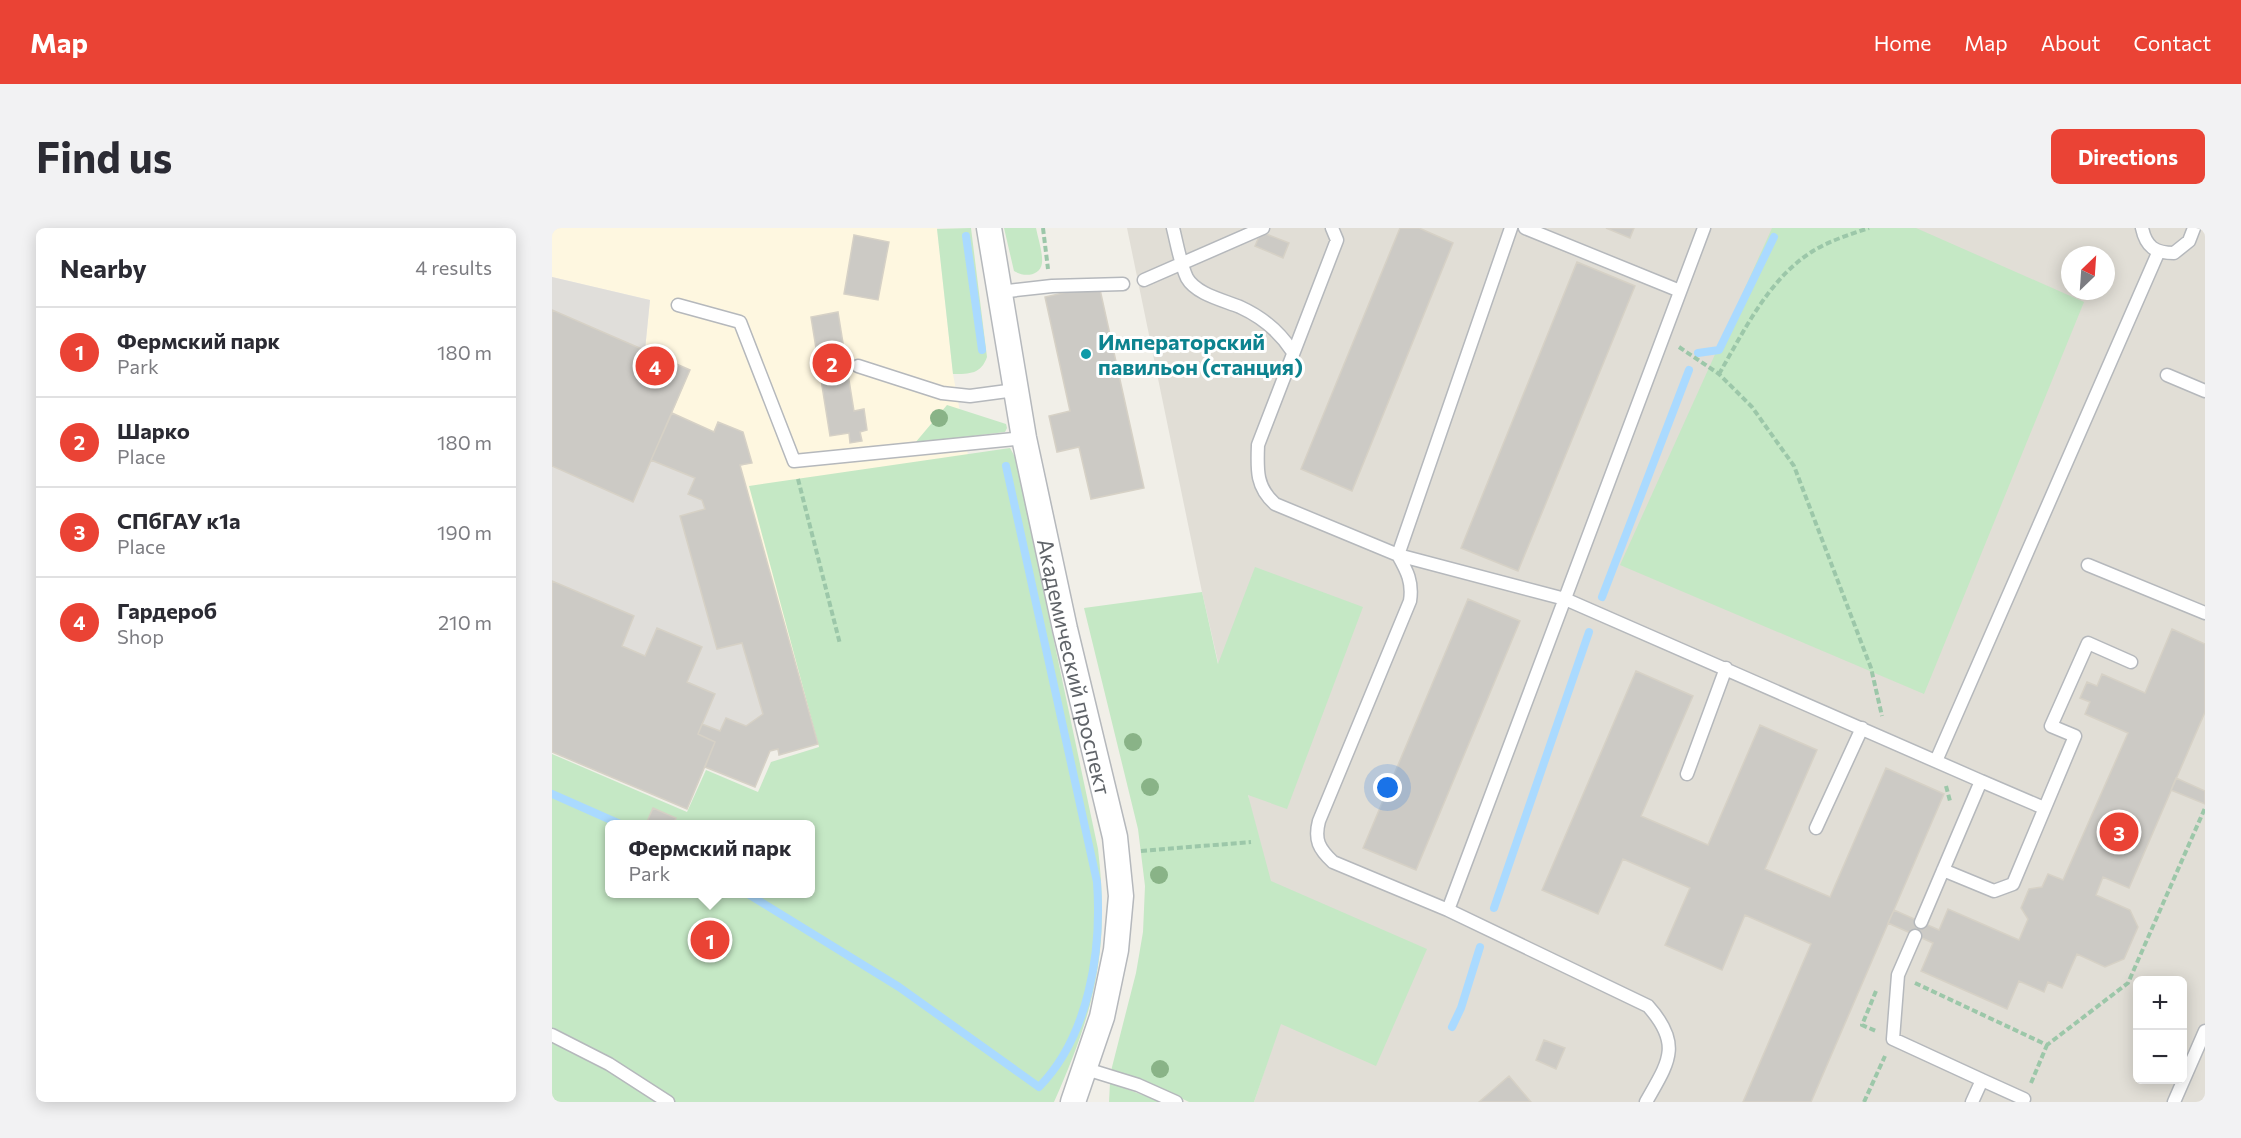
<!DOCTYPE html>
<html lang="en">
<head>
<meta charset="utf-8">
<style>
  body { margin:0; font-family:Commissioner,sans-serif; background:#f2f2f3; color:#2b2b33 }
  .controls { position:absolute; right:18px; bottom:18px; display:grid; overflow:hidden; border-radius:9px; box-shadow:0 3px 15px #0003 }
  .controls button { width:54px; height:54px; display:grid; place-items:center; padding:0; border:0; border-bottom:2px solid #e1e1e2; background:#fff; color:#2b2b33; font:30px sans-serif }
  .compass { position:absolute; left:1509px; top:18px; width:54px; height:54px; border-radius:50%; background:#fff; box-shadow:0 3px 15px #0003; rotate:25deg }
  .you { position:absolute; left:836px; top:560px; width:21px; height:21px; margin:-15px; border:4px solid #fff; border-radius:50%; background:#1a73e8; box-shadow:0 0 0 9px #1a73e833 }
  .badge { display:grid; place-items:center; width:39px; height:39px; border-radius:50%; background:#ea4335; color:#fff; font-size:20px; font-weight:700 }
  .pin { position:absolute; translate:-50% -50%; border:3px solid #fff; box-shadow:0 2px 6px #0006 }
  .popup { position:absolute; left:53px; top:592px; width:210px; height:78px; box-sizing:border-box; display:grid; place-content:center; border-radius:9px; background:#fff; filter:drop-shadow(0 2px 4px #0005); font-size:20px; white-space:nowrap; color:#7c7c81 }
  .popup b { font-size:22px; color:#2b2b33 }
  .popup::after { content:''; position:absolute; left:50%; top:100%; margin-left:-12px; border:12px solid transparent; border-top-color:#fff }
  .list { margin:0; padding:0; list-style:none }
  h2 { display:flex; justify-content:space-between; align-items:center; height:78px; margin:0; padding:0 24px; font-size:26px }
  h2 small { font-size:20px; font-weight:400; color:#7c7c81 }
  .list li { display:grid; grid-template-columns:39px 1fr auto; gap:18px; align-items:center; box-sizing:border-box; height:90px; padding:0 24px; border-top:2px solid #e1e1e2 }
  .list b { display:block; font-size:22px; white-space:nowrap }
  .list p { margin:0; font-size:20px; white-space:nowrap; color:#7c7c81 }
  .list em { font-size:20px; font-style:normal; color:#7c7c81 }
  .map { position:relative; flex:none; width:1653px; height:874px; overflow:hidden; border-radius:9px }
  header { display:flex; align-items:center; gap:36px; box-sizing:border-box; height:84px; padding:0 30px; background:#ea4335; color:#fff }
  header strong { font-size:28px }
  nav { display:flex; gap:33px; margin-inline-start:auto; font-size:21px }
  .intro { display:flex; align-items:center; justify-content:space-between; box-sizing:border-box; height:144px; padding:0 36px }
  h1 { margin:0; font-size:42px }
  .button { padding:15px 27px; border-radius:9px; background:#ea4335; color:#fff; font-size:21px; font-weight:700 }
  main { display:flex; gap:36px; padding:0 36px }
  aside { flex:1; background:#fff; border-radius:9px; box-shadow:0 3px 15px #0003 }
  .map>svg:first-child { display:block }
  .commercial { fill:#fef7e0 }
  .industrial { fill:#e0deda }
  .education { fill:#e1ded6; fill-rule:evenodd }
  .green { fill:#c5e8c5; fill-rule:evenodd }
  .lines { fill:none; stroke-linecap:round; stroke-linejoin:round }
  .stream { stroke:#aadaff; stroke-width:8 }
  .building { fill:#cccac5; stroke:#d6d1c6; stroke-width:1.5 }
  .service-casing { stroke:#b5b8bc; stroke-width:15 }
  .minor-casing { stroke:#b5b8bc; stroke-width:27 }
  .path { stroke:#9cc7a9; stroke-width:4; stroke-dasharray:6 3; stroke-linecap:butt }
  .service { stroke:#fff; stroke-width:12 }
  .minor { stroke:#fff; stroke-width:24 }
  .tree { fill:#89b387 }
  .culture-dot { fill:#0f9aa8; stroke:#fff; stroke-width:2 }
  .labels { text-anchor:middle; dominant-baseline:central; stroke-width:6; stroke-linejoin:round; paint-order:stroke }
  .culture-label { font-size:22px; font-weight:bold; fill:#0d838f; stroke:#fff; text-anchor:start }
  .street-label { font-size:22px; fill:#5f6368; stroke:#fff }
</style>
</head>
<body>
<header>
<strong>Map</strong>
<nav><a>Home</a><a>Map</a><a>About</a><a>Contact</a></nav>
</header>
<div class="intro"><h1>Find us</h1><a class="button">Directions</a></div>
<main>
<aside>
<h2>Nearby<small>4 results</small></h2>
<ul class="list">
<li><span class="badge">1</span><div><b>Фермский парк</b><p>Park</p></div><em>180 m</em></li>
<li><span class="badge">2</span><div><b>Шарко</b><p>Place</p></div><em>180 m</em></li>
<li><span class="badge">3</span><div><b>СПбГАУ к1а</b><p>Place</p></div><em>190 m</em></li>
<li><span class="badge">4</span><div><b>Гардероб</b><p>Shop</p></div><em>210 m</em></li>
</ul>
</aside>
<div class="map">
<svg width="1653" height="874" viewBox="0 0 1653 874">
  <rect width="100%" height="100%" fill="#f1efe8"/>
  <path class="commercial" d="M 0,0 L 385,0 L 401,146 L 510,736 L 267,520 L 188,237 L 200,235 L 162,204 L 120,185 L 93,122 L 98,72 L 0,49 Z"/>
  <path class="industrial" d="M 0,49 L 98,72 L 93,122 L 138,142 L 120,185 L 161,204 L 166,194 L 191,204 L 200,235 L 188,238 L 266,516 L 227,527 L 225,521 L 218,523 L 203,559 L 153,539 L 135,581 L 0,524 Z"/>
  <path class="education" d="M 575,0 L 1653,0 L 1653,874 L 702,874 L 728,796 L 696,566 L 650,364 ZM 1518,27 L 1554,27 L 1554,63 L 1518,63 ZM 1586,752 L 1630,752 L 1630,852 L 1586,852 Z"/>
  <path class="green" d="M 419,0 L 435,129 C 429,146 418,146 401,146 L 385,1 Z
    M 452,0 L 484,0 C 486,10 491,25 490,35 C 488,49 471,49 462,43 Z
    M 1220,0 L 1364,0 L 1532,74 L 1372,466 L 1068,337 Z
    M 395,177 L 454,196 L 455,200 L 453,204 L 363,215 Z
    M 458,220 L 463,229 L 546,621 C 558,722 543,782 502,874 L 0,874 L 0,526 L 135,584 L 154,542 L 206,564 L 219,534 L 267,519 L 197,258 ZM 101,581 L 123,590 L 121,596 L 258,596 L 258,666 L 57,666 L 57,596 L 99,596 L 95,594 Z
    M 703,339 L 811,379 L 735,581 L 696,567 L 719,653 L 875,721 L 824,838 L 729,796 L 702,874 L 637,874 L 604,858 L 559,843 L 584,745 L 591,704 L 593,658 L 586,601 L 532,380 L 650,364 L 666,436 Z
    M 558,855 L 610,874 L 557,874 Z"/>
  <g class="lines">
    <path class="stream" d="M 414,8 L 430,122
      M 1146,125 L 1167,122 L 1222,9
      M 1050,369 L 1137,142
      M 0,566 L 68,596
      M 196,666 L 347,759 L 487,859 C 537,808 550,723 545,654 L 454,238
      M 942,680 L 1037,404
      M 900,799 L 909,780 L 928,719"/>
  </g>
  <path class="building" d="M 848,0 L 867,0 L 901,15 L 800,263 L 749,241 Z
    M 1054,0 L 1082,0 L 1078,10 Z
    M 709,4 L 737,15 L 731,30 L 703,18 Z
    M 302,7 L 337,14 L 326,72 L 292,66 Z
    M 1025,34 L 1083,58 L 966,343 L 909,320 Z
    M 547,57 L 592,260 L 539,271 L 527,219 L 505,224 L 497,188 L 518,183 L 493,69 Z
    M 0,82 L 138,142 L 81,274 L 0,238 Z
    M 286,84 L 302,183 L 312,181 L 315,202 L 308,204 L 310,213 L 298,215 L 297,205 L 278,208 L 259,89 Z
    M 120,185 L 162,204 L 166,194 L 191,204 L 200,235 L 188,237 L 266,516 L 227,527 L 226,521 L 218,523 L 203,559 L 153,539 L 163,514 L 146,506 L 150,496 L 168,503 L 174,490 L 194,498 L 211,486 L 190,415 L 165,421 L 128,288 L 153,281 L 150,272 L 136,266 L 143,250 L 99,232 Z
    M 0,353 L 82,388 L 70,418 L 93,428 L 105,400 L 150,419 L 135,454 L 163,466 L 146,506 L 163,514 L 135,581 L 0,524 Z
    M 916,371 L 968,393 L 864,642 L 811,620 Z
    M 1620,401 L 1653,416 L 1653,484 L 1577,660 L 1551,649 L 1544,667 L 1578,682 L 1586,699 L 1572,731 L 1553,739 L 1525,726 L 1510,760 L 1496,754 L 1492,764 L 1467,753 L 1455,781 L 1369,743 L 1381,715 L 1336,695 L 1342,682 L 1387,702 L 1396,681 L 1467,712 L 1476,691 L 1469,680 L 1477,661 L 1490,659 L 1496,646 L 1511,652 L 1576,505 L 1533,486 L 1538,474 L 1528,470 L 1535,454 L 1545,458 L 1550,446 L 1593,465 Z
    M 1084,443 L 1141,468 L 1089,588 L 1156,617 L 1208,497 L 1265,522 L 1213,641 L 1278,669 L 1334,540 L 1392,566 L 1259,874 L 1191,874 L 1259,716 L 1193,687 L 1170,742 L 1113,717 L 1138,660 L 1071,631 L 1046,686 L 990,662 Z
    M 1624,550 L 1653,563 L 1653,576 L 1619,562 Z
    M 101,580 L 124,590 L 121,596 L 94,596 Z
    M 992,812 L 1013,820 L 1004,841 L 984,832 Z
    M 957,848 L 979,874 L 927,874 Z"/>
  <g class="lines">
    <defs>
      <path id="service" d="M 621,0 C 625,16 628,35 635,50 C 644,66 671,72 688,79 C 710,89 727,103 740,123
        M 780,0 L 785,12 L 706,217 C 705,242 704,259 723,276 L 846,327 L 1013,371 L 1429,553 L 1369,694
        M 959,0 L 846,327 C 855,343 861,354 858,373 L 767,593 C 762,612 767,621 781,634 L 896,682 L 1096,778 C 1131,817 1116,835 1094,874
        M 973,0 L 1128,63
        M 1590,0 C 1594,19 1603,25 1622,25 L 1637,13 L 1642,0
        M 592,52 L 711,0
        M 447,64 L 500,58 L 571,56
        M 126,77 L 188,94 L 242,233 L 472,210
        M 306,138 L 390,165 L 418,168 L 463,162
        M 1615,147 L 1653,163
        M 1536,337 L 1653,385
        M 1384,533 L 1606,25
        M 1135,546 L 1174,440
        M 1429,553 L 1492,580
        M 1264,600 L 1310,500
        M 1391,642 L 1442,663 L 1461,656 L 1523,508 L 1499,498 L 1536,415 L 1579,434
        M 896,682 L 1152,0
        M 1363,708 L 1346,747 L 1341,811 L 1430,852 L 1420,874
        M 0,807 L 57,836 L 116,874
        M 531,840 L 586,857 L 624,874
        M 1430,852 L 1472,871
        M 1622,874 L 1653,803"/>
      <g id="minor">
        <path id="s1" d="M 437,0 L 472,210 L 513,401 L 563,609 L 569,668 L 564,722 L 550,789 L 521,874"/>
      </g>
    </defs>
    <use href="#service" class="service-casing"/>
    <use href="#minor" class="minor-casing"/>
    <path class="path" d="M 491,0 L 496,41
      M 1127,119 L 1167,146 L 1200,179 L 1242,238 L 1319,440 L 1330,488
      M 1167,146 C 1192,103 1217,50 1261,23 C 1277,13 1299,6 1317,0
      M 246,251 L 288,416
      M 1394,558 L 1398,573
      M 589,623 L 699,614
      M 1363,755 L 1495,817 L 1576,755 L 1653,580
      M 1324,763 L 1310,797 L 1324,803
      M 1479,855 L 1495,817
      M 1312,874 L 1333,828"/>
    <use href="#service" class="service"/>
    <use href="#minor" class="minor"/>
  </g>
  <g class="tree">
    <circle cx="387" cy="190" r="9"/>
    <circle cx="581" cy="514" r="9"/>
    <circle cx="598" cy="559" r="9"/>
    <circle cx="607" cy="647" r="9"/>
    <circle cx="608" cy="841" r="9"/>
  </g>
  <circle class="culture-dot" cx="534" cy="126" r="6"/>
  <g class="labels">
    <g class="culture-label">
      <text x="546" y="113">Императорский<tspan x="546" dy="25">павильон (станция)</tspan></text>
    </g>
    <g class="street-label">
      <text stroke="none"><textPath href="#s1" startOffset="447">Академический проспект</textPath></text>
    </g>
  </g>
</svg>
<div class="controls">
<button>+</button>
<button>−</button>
</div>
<svg class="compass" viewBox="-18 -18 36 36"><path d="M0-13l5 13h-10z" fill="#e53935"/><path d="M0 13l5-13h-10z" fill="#7c7c81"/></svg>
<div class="you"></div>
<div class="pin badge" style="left:158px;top:712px">1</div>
<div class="popup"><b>Фермский парк</b>Park</div>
<div class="pin badge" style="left:280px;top:135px">2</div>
<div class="pin badge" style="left:1567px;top:604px">3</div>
<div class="pin badge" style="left:103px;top:138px">4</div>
</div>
</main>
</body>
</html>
